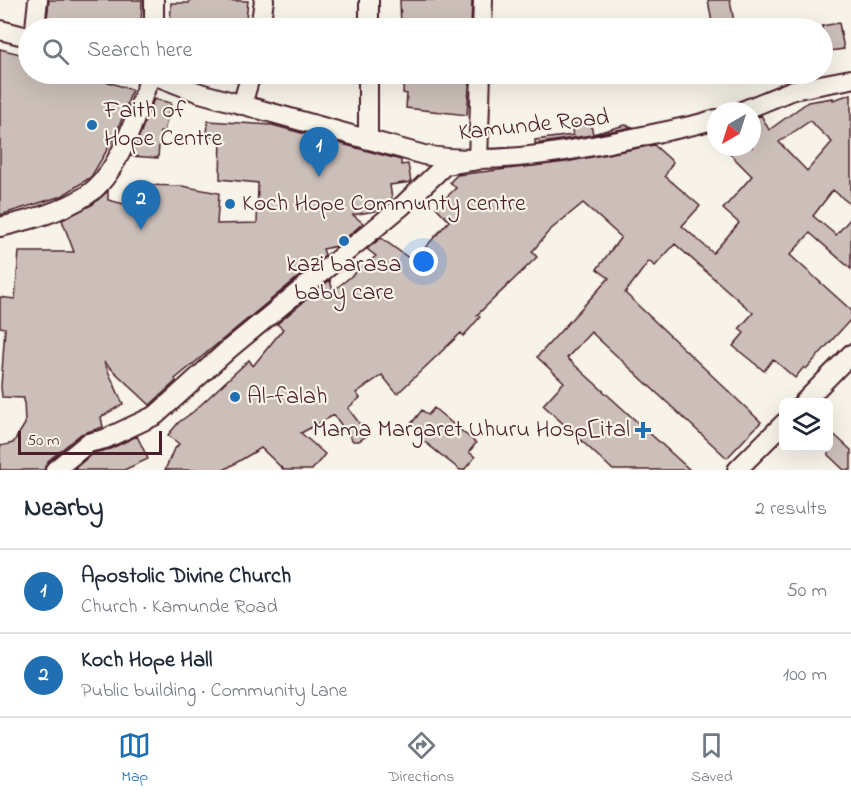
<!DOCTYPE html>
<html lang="en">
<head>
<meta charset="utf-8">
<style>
  body { margin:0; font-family:"Indie Flower",sans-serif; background:#f2f2f3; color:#1f2937 }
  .controls { position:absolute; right:18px; bottom:18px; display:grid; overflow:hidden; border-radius:9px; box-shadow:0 6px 24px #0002 }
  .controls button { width:54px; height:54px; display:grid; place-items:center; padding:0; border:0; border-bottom:2px solid #e0e1e3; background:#fff; color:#1f2937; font:30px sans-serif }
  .compass { position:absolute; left:707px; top:102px; width:54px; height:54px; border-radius:50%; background:#fff; box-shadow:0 6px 24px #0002; rotate:219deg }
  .scale { position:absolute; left:18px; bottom:15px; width:144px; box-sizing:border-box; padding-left:6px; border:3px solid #4a1f2b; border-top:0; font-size:16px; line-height:21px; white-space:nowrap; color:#4a1f2b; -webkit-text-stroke:4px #f7f3e8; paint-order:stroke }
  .you { position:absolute; left:424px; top:262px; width:21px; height:21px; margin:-15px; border:4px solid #fff; border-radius:50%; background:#1a73e8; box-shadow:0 0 0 9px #1a73e833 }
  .badge { display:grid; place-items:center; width:39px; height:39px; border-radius:50%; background:#1f6fb2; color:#fff; font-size:20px; font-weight:700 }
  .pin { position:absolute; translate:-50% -50px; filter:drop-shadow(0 2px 3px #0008) }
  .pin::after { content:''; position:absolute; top:32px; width:21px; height:18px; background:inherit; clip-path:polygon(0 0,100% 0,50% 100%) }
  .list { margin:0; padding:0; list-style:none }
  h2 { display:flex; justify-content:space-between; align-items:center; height:78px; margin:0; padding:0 24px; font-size:26px }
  h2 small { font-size:20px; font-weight:400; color:#747a83 }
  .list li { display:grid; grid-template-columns:39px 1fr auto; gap:18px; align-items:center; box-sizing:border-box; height:84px; padding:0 24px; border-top:2px solid #e0e1e3 }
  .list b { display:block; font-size:22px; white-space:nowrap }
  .list p { margin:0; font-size:20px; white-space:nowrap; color:#747a83 }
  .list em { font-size:20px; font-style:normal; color:#747a83 }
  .icon { flex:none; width:33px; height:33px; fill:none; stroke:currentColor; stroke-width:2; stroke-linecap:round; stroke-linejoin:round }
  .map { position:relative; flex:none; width:851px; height:470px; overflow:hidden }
  .search { position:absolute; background:#fff; box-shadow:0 6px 24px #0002; left:18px; right:18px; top:18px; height:66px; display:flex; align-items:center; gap:15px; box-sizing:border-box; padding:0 21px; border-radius:33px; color:#747a83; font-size:22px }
  .sheet { height:246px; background:#fff }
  nav { display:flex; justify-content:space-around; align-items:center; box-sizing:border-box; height:84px; border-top:2px solid #e0e1e3; background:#fff; font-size:16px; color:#747a83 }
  nav a { display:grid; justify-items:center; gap:3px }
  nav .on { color:#1f6fb2 }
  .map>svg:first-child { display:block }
  .building { fill:#ccbfb9; stroke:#4a1f2b; stroke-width:1.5; fill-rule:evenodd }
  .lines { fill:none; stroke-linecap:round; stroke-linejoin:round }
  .minor-casing { stroke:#4a1f2b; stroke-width:22 }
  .minor { stroke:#f7f3e8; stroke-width:18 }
  .poi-dot { fill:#1f6fb2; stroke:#f7f3e8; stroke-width:2 }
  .labels { text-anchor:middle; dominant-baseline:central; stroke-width:4.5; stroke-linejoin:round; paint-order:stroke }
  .poi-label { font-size:24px; fill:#4a1f2b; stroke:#f7f3e8; text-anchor:start }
  .street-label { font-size:24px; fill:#4a1f2b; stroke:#f7f3e8 }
</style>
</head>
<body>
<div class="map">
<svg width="851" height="470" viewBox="0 0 851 470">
  <rect width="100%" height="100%" fill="#f7f3e8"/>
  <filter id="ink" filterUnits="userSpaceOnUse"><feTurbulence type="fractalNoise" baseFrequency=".0167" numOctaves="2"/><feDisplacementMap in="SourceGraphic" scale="12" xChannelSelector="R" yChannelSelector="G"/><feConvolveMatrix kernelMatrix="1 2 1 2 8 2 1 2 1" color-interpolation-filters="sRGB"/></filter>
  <g filter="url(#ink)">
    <path class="building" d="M 49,0 L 142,0 L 141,28 L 46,28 Z
      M 189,0 L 248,1 L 245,28 L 170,28 L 171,3 L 189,3 Z
      M 400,0 L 472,0 L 471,28 L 425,25 L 425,28 L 401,28 Z
      M 708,0 L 730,0 L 735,28 L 713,28 Z
      M 839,23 L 844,49 L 822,52 L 822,26 Z
      M 0,49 L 28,56 L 28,74 L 85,74 L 132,90 L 116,135 L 91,177 L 62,196 L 0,215 Z
      M 430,74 L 470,74 L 467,115 L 406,108 L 407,94 L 403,93 L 404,76 L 429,78 Z
      M 851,94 L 851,205 L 833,190 L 813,216 L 836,235 L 851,218 L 851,269 L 810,233 L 790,255 L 851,310 L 851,319 L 806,369 L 804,367 L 795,378 L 773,359 L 764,371 L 733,346 L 744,333 L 739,329 L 753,313 L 675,244 L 655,266 L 649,261 L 625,293 L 761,422 L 727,458 L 591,332 L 567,358 L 690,470 L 613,470 L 543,405 L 564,382 L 537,357 L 609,278 L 597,269 L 621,237 L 583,203 L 549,231 L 532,252 L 537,257 L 477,315 L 480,317 L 468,331 L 463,336 L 461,333 L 397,394 L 382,375 L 356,393 L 360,398 L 348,408 L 368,435 L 359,441 L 353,441 L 334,415 L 301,433 L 325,454 L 312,470 L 284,470 L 261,448 L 224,470 L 165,470 L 173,451 L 179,444 L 168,435 L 179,422 L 193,412 L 249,360 L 253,366 L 283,329 L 277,324 L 330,280 L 333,291 L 376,256 L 367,249 L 381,238 L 413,261 L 449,221 L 436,207 L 456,188 L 450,182 L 457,175 L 566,162 L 654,145 L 673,162 L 665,176 L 700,206 L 682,226 L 713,253 L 739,223 L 723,209 L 752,176 L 723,147 L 752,147 L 752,119 L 761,115 L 769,130 L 808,102 L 833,98 L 833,100 ZM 810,121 L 832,142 L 807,171 L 779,142 Z
      M 154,99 L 171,103 L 164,132 L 160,132 L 158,158 L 131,156 Z
      M 208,121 L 272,125 L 401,160 L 401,165 L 408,164 L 411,182 L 390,185 L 392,199 L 380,210 L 353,215 L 363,223 L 337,246 L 323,249 L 325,255 L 175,379 L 176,381 L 150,405 L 104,362 L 123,404 L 101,417 L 103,427 L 81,434 L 48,461 L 44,470 L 0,470 L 0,446 L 13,443 L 25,424 L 24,398 L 2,397 L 1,387 L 5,328 L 0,327 L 0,297 L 15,299 L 19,252 L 74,252 L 62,220 L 93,204 L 108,191 L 108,200 L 144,209 L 145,185 L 182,186 L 219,193 L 217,224 L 257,223 L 258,183 L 220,179 L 221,137 L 207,136 Z
      M 590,121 L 593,134 L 625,125 L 633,127 L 591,135 L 535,144 L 535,140 L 573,135 L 571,125 Z
      M 434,408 L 476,443 L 469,452 L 475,457 L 464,470 L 460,470 L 420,438 L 423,434 L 411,424 L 422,410 L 428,415 Z
      M 828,429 L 851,450 L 851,470 L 844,470 L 828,455 Z
      M 137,436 L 148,459 L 124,470 L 73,470 L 93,453 L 110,449 Z"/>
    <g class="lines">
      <defs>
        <path id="minor" d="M 35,28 L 38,0
          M 154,28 L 154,0
          M 260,28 L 264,0
          M 369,28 L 369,0
          M 482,28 L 483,0
          M 0,30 L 28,37
          M 242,105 L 251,74
          M 742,111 L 793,90 L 851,79
          M 368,140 L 368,74
          M 0,227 C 29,220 62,212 87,195 C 121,172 137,111 151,74 L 200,93 L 424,155 C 497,167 576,150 648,135 C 671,130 694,126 716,119
          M 803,403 L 851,354
          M 55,470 L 88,443 L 105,439 L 156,415 L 229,349 L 402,206 L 445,165 L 478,160 L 481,74
          M 737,470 L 784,423"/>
      </defs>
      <use href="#minor" class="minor-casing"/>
      <use href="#minor" class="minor"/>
    </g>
  </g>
  <g class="poi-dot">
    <circle cx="92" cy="125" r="6"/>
    <circle cx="230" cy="204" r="6"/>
    <circle cx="344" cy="241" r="6"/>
    <circle cx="235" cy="397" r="6"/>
    <path d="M640 421h6v6h6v6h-6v6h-6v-6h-6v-6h6z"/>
  </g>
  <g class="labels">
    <g class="poi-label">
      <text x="104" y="111">Faith of<tspan x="104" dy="28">Hope Centre</tspan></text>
      <text x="242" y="204">Koch Hope Communty centre</text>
      <text x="344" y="265" text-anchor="middle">kazi barasa<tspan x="344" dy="28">baby care</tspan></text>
      <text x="247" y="397">Al-falah</text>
      <text x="630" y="430" text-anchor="end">Mama Margaret Uhuru Hosp[ital</text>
    </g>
    <g class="street-label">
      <text transform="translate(534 126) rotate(-6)">Kamunde Road</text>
    </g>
  </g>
</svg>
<div class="controls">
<button><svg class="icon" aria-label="layers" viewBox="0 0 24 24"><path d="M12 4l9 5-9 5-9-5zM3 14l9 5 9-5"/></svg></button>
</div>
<svg class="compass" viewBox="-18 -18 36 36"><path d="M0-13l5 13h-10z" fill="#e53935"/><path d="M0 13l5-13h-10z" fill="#747a83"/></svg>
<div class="scale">50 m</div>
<div class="you"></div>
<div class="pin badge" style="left:319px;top:177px">1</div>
<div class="pin badge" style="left:141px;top:230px">2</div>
<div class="search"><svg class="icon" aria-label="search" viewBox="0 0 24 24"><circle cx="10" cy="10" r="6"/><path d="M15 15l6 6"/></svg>Search here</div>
</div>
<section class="sheet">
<h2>Nearby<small>2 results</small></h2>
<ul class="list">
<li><span class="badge">1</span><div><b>Apostolic Divine Church</b><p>Church · Kamunde Road</p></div><em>50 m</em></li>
<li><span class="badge">2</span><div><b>Koch Hope Hall</b><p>Public building · Community Lane</p></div><em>100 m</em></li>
</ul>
</section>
<nav>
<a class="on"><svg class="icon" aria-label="map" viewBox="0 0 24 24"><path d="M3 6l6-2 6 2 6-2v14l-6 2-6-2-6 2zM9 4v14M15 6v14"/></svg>Map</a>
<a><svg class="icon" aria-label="directions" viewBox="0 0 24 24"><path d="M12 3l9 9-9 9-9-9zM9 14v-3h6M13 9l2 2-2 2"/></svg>Directions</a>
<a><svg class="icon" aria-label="saved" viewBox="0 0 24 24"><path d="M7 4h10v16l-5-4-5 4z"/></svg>Saved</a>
</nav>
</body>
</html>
